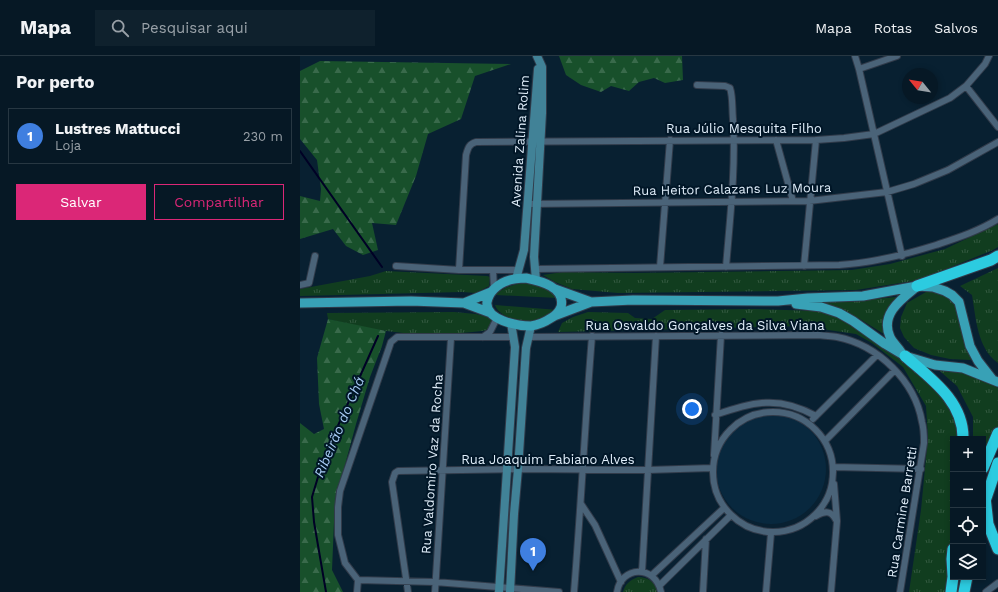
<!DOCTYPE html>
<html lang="pt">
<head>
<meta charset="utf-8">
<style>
  body { margin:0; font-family:"Work Sans",sans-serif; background:#0f212d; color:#f1f3f6 }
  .controls { position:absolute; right:12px; bottom:12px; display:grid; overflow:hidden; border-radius:0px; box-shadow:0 2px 6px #0003 }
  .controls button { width:36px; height:36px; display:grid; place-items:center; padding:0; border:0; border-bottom:1px solid #273742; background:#061825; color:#f1f3f6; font:20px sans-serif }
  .compass { position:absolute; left:602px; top:12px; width:36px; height:36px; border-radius:50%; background:#061825; box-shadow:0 2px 6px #0003; rotate:300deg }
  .you { position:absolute; left:392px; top:353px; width:14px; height:14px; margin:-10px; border:3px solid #fff; border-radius:50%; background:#1a73e8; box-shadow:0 0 0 6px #1a73e833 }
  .badge { display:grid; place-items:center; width:26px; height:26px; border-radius:50%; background:#db2777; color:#fff; font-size:13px; font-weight:700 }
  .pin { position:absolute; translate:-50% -33px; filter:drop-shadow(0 1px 2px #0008) }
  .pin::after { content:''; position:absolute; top:21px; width:14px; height:12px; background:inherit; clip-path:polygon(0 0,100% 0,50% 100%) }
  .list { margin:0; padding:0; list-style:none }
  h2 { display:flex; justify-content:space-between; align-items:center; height:52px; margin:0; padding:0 16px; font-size:17px }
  h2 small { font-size:13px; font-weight:400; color:#98a0a7 }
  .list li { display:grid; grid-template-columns:26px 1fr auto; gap:12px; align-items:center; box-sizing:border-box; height:56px; margin:0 8px 8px; padding:0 8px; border:1px solid #273742; border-radius:0px }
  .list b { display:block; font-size:15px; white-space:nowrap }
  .list p { margin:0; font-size:13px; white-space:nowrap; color:#98a0a7 }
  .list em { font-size:13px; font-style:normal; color:#98a0a7 }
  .actions { display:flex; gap:8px; padding:12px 16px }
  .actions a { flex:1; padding:9px 0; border:1px solid #db2777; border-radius:0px; text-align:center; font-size:14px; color:#db2777 }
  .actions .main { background:#db2777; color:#fff }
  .icon { flex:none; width:22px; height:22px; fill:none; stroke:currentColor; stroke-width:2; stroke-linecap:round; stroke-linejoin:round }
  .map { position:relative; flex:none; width:698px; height:536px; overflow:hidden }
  header { display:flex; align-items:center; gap:24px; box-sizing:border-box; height:56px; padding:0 20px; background:#061825; border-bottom:1px solid #273742 }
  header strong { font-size:19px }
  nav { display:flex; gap:22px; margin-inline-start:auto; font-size:14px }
  .search { width:280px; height:36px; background:#0f212d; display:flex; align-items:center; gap:10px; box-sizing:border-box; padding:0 14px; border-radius:0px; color:#98a0a7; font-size:15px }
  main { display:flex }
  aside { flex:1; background:#061825 }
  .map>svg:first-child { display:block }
  .built { fill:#08283e }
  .grass { fill:url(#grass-tufts) }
  .forest { fill:url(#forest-firs) }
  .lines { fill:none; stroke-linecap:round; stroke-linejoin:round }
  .stream { stroke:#000125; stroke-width:2 }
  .street-casing { stroke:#313b4a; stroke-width:8 }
  .secondary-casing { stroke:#313b4a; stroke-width:10 }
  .primary-casing { stroke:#313b4a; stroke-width:11 }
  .highway-casing { stroke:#313b4a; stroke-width:13 }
  .street { stroke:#4a6378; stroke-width:6 }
  .secondary { stroke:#418297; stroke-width:8 }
  .primary { stroke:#38a1b6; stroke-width:9 }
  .highway { stroke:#2ccbe0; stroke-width:11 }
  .labels { text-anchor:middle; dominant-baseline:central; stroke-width:4; stroke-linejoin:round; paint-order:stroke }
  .street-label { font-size:13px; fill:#e0eefa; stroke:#011627 }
  .water-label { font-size:14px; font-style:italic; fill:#a7cbf4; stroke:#011627 }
</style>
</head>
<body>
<header>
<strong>Mapa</strong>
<div class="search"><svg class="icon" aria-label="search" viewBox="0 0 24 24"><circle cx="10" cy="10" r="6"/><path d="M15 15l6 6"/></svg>Pesquisar aqui</div>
<nav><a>Mapa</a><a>Rotas</a><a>Salvos</a></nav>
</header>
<main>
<aside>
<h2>Por perto<small></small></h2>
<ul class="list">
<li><span class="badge" style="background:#3f7fe0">1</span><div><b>Lustres Mattucci</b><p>Loja</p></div><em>230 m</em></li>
</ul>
<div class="actions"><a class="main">Salvar</a><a>Compartilhar</a></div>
</aside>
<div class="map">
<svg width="698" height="536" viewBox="0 0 698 536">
  <defs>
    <pattern id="grass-tufts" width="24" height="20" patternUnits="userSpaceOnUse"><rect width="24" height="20" fill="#113d1f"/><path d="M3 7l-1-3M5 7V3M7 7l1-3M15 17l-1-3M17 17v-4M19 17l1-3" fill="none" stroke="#335940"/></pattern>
    <pattern id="forest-firs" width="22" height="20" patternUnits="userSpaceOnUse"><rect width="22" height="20" fill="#18502b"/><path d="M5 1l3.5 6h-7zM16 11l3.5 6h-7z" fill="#396a4b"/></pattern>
  </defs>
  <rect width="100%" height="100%" fill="#082031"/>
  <path class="built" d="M416 413a55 55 0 1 1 110 0a55 55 0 1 1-110 0Z"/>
  <path class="grass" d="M 698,168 L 698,191 L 693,194 L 619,224 L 556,234 L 318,237 L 272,233 L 255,226 L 243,219 L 263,216 L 334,217 L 552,214 L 590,208 L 645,193 Z
    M 698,212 L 698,307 C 677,292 676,262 672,239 L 660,230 Z
    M 86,215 L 187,220 L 190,221 L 189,230 L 176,237 L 162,236 L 0,240 L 0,233 L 70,220 Z
    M 229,226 L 245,230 L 259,242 L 196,239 C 201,231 220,227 229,226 Z
    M 639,235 L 649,240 L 656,247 L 671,304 L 650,303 L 631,299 L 614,292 L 604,281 L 600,272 L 601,261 L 607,247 L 626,236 Z
    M 597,241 C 584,258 586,259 587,280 L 560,263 L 519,245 L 539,246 Z
    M 195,249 L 258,254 C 253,260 233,266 225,266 C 215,265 198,259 195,249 Z
    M 453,253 L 517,255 L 538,262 L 558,273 L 598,300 L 650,348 L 658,367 L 657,383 L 653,383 L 653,455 L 647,536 L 609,536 L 621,454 L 628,381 L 626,350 L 603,311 L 572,287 L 556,278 L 501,270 L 258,276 L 262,267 L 273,261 L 288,256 L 328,257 L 335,262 L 352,263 L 365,254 Z
    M 154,256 L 176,258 L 192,262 L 193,264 L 188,274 C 160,278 123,280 95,276 C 72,274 50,268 28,263 L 27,257 Z
    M 634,310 L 669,315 L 698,332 L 698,372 L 683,410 L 683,383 L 673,383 L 673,361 L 657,330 Z
    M 338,521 C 348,521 355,526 358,536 L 323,536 C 325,528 330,524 338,521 Z"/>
  <path class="forest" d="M 259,0 L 382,0 L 383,24 L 365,27 L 354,22 L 339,26 L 329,35 L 311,30 L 301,36 L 281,29 L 266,19 Z
    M 20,5 L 211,8 L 175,20 L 161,63 L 128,78 L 116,120 L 96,169 L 72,167 L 78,194 L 63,199 L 46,190 L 33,173 L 0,183 L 0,140 L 20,145 L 21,133 L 17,104 L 0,83 L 0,15 Z
    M 28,263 L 86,275 L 82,290 L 70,321 L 56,368 L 36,442 L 34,466 L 32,514 L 43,536 L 0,536 L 0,367 L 14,378 L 24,373 L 19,348 L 17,302 Z"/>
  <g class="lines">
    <path class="stream" d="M 0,95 L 82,211
      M 26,536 L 14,466 L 12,441 L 24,401 L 78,280"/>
    <defs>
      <path id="street" d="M 555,0 L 559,13 L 602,200
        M 559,13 L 597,0
        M 397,29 L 425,30 L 430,32 C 433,41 432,53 433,63 C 436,112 430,162 426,211
        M 666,30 L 698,71
        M 476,84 L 493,145
        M 227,148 L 509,145 L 587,136 L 614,128 L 648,114 L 698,86
        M 96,210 L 159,214 L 219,214
        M 504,210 L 516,84
        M 360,211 L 370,84
        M 235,213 L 539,209 C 573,207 604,199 636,189 C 657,182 679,175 698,163
        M 159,214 L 166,99 C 168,92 169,88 176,86 L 516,84 L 544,82 L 574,78 L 650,42 L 666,30 L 685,8 L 689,0
        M 193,214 L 194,233
        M 0,229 L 9,227 L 15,200
        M 183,281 L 190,276 L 197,262
        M 228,281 L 519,279 C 525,280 532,280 537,281 C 578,289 615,325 622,366 C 624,373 624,380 624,387 L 600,536
        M413 416a60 60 0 1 1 120 0a60 60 0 1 1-120 0Z
        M 415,359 C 454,346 478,339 516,360
        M 513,363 L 577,299
        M 525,385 L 595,314
        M 414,399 L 421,279
        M 533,415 L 533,411 L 621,413
        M 281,448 L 295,469 L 321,526
        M 516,460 C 525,455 531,454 536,464
        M 342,516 L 356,280
        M 352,519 L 424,452
        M 58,524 L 135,526 L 259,536
        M 360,529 L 430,460
        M 57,536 L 58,524 L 45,507 L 38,479 L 38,451 L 40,435 L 91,286 L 97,281 L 213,281
        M 108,536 L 92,426 L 95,417 L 98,415 L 218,413 L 347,414 L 412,412
        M 135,536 L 151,282
        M 274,536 C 281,451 285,366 292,280
        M 317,536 C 321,510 355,508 361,536
        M 403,536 L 406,483
        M 466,536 L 471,477
        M 531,536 L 537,465 L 534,428
        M 686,536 L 698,527"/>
      <path id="secondary" d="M 216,223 L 224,194 L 238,13
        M 236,224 L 234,201 L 242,57 L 242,11 L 237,0
        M 199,536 L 215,291 L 211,267
        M 210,536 L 214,458 L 218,413 L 226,292 L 231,270"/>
      <path id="primary" d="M 226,222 C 240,225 266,231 261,251 C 259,256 255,260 251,262 C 245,266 238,269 231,270 C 217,270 185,264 187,246 C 188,241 191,236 194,233 C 202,225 215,222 226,222 Z
        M 255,233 L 291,246
        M 0,247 L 111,245 L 164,247 L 191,236
        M 164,247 L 191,257
        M 496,248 L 521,251 L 539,257 L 553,265 L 585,288 L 605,300 L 635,309 L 663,312 L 698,326
        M 254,260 L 291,246 L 333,244 L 478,245 L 508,242 L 563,240 L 617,230 L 633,231 L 645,235 L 652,239 L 659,246 L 670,290 L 678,305 L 692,323
        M 601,296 C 598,291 592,286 590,281 C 580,259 600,244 615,232"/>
      <path id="highway" d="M 617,230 L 691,204 L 698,200
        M 605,300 C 630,322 664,345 663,383
        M 683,412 L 698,377
        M 685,441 L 688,468 L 698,493
        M 684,448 L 698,407
        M 653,493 L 652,503 L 653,520
        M 651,536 L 653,521
        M 664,536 L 667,521"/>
    </defs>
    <use href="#street" class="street-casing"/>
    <use href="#secondary" class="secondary-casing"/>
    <use href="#primary" class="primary-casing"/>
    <use href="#highway" class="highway-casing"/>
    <use href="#street" class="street"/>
    <use href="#secondary" class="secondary"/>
    <use href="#primary" class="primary"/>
    <use href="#highway" class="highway"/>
  </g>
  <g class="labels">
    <g class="street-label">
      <text x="444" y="72">Rua Júlio Mesquita Filho</text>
      <text transform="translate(220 85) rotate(-86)">Avenida Zalina Rolim</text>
      <text transform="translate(432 133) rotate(-1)">Rua Heitor Calazans Luz Moura</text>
      <text x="405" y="269">Rua Osvaldo Gonçalves da Silva Viana</text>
      <text x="248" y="403">Rua Joaquim Fabiano Alves</text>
      <text transform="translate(132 408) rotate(-86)">Rua Valdomiro Vaz da Rocha</text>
      <text transform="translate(602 456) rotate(-81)">Rua Carmine Barretti</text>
    </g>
    <g class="water-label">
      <text transform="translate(39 371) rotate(-67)">Ribeirão do Chá</text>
    </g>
  </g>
</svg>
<div class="controls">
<button>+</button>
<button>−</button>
<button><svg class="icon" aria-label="locate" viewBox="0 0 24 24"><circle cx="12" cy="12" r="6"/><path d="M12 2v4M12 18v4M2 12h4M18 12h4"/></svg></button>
<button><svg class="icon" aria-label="layers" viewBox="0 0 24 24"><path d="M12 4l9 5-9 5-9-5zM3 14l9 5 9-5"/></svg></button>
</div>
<svg class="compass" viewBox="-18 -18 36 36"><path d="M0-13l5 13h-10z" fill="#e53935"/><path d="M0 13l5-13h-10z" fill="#98a0a7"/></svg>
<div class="you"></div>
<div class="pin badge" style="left:233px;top:515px;background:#3f7fe0">1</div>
</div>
</main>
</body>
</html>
